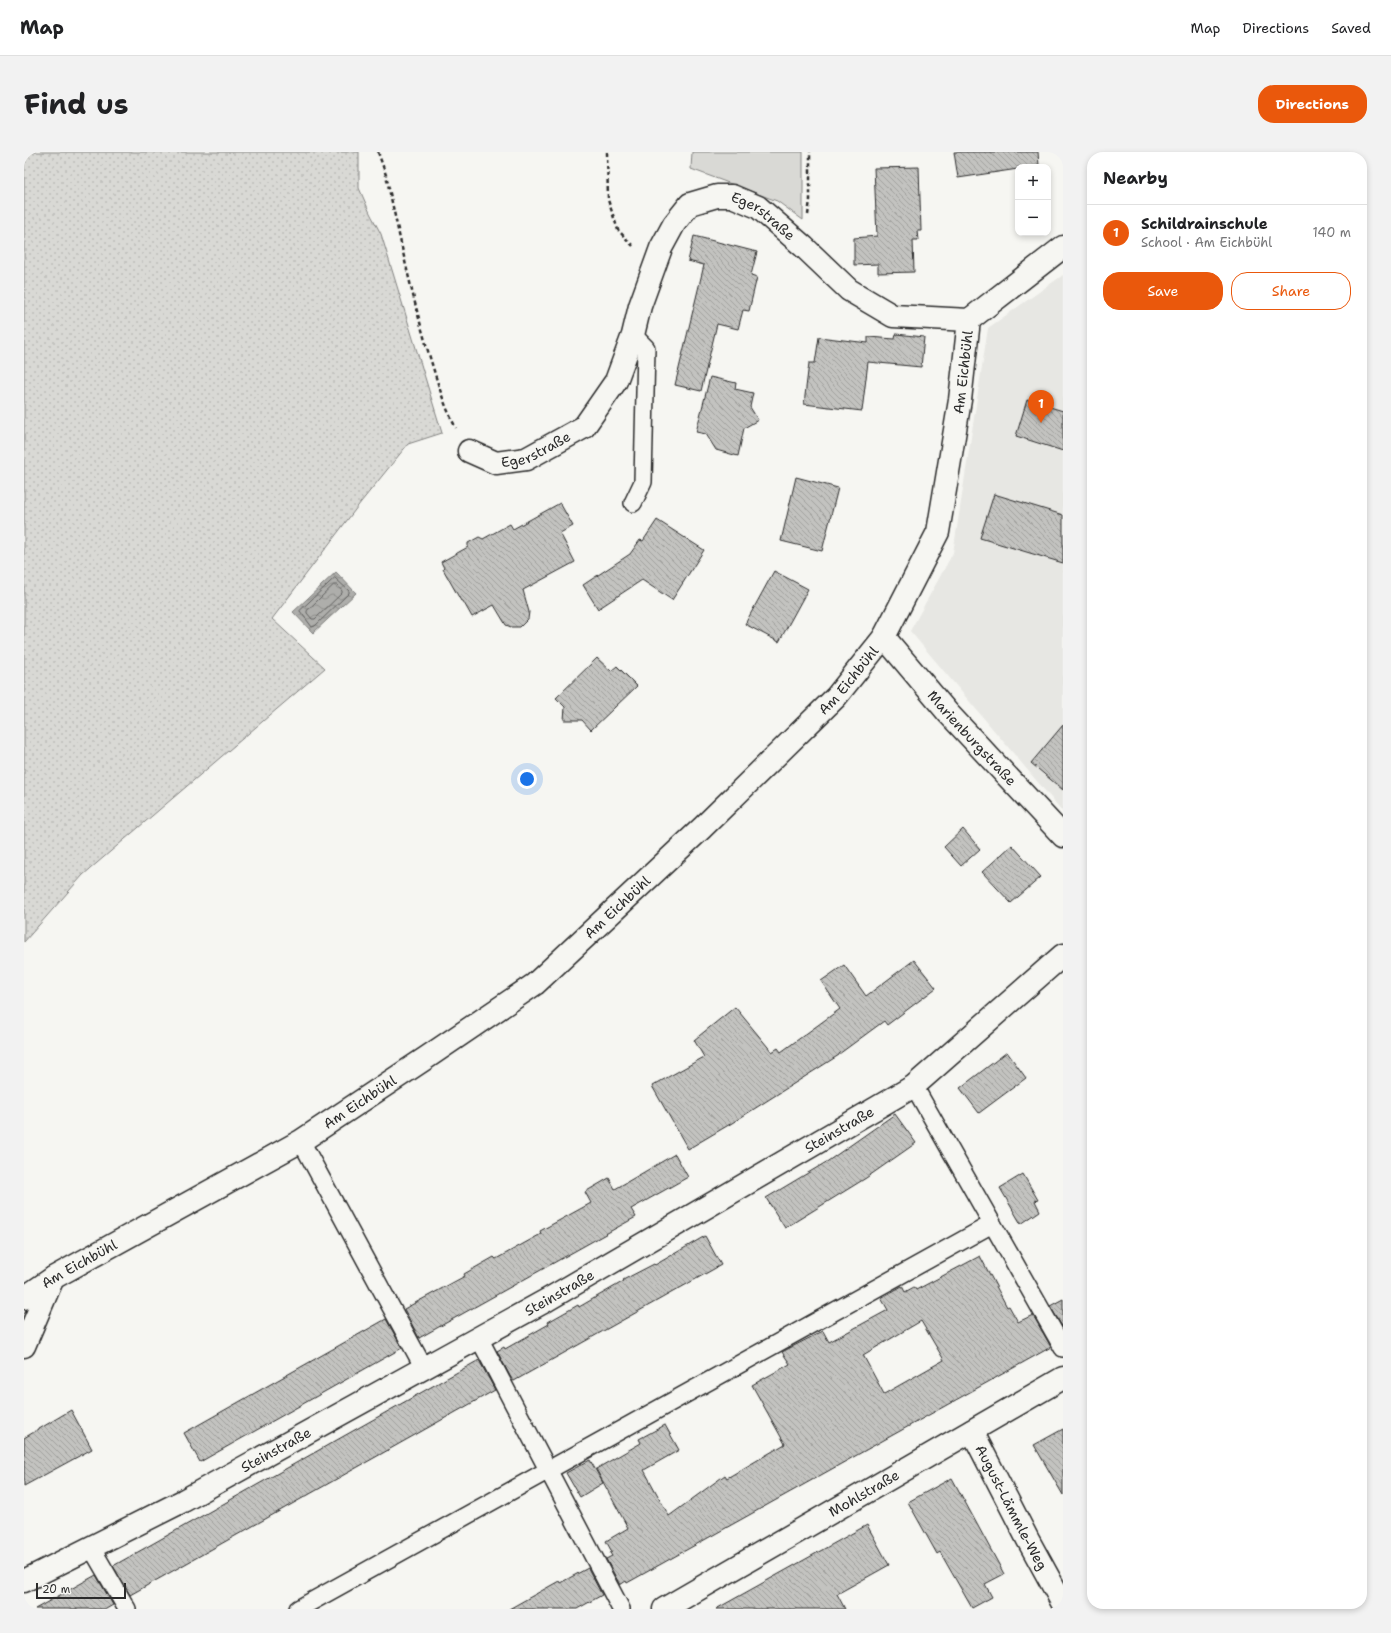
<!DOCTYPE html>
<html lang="en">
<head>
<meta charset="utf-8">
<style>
  body { margin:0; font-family:"Shantell Sans",sans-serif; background:#f2f2f2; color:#202124 }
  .controls { position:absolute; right:12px; top:12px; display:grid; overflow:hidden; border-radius:8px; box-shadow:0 2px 6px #0003 }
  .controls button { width:36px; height:36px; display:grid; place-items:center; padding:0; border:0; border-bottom:1px solid #e0e0e0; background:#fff; color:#202124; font:20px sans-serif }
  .scale { position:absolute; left:12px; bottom:10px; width:90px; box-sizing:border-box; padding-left:4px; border:2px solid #2b2b2b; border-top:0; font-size:11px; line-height:14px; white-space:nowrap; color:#2b2b2b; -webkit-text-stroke:3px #f6f6f2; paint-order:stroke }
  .you { position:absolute; left:503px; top:627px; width:14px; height:14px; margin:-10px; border:3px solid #fff; border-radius:50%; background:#1a73e8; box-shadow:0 0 0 6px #1a73e833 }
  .badge { display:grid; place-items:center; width:26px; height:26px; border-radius:50%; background:#ea580c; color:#fff; font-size:13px; font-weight:700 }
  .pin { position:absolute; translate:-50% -33px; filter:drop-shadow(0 1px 2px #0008) }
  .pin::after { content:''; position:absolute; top:21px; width:14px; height:12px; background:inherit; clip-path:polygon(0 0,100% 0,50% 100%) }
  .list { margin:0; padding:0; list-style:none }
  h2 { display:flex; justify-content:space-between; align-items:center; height:52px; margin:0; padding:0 16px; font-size:17px }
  h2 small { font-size:13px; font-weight:400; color:#757577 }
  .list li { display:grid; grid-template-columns:26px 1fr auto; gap:12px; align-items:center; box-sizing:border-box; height:56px; padding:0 16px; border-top:1px solid #e0e0e0 }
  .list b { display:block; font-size:15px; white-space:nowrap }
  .list p { margin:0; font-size:13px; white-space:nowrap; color:#757577 }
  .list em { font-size:13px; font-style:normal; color:#757577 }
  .actions { display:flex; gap:8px; padding:12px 16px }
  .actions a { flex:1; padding:9px 0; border:1px solid #ea580c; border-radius:16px; text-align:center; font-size:14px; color:#ea580c }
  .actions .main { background:#ea580c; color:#fff }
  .map { position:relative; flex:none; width:1039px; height:1457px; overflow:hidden; border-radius:16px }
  header { display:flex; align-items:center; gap:24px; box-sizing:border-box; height:56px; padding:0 20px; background:#fff; border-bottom:1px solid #e0e0e0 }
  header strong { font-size:19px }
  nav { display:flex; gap:22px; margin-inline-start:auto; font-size:14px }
  .intro { display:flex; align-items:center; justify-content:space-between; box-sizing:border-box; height:96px; padding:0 24px }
  h1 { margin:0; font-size:28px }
  .button { padding:10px 18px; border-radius:16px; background:#ea580c; color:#fff; font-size:14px; font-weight:700 }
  main { display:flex; gap:24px; padding:0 24px }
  aside { flex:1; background:#fff; border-radius:16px; box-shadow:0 2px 6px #0003 }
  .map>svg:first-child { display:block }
  .built { fill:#e7e7e3 }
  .grass { fill:url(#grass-dots); stroke:#828280 }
  .green { fill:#d9d9d5; stroke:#828280 }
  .water { fill:url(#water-waves); stroke:#7a7a78 }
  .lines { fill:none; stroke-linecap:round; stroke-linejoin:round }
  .shore { stroke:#5f5f5e; stroke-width:1 }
  .building { fill:url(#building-back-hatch); stroke:#2b2b2b; fill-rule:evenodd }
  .lane-casing { stroke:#2b2b2b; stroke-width:20 }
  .street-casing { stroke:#2b2b2b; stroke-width:25 }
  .path { stroke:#2b2b2b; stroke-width:2.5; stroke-dasharray:4 3; stroke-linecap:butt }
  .lane { stroke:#f6f6f2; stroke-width:17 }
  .street { stroke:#f6f6f2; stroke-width:22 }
  .labels { text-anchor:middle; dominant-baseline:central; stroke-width:4; stroke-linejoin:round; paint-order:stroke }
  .street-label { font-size:14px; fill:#2b2b2b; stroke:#f6f6f2 }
</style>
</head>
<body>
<header>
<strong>Map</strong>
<nav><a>Map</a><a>Directions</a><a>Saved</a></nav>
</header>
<div class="intro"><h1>Find us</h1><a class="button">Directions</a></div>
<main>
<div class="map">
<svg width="1039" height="1457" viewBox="0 0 1039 1457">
  <defs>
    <pattern id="grass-dots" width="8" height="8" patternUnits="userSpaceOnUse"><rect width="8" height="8" fill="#d9d9d5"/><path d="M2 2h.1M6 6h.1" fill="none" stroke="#babab7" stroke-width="1.8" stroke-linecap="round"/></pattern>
    <pattern id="water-waves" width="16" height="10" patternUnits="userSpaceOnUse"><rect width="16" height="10" fill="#aeaeab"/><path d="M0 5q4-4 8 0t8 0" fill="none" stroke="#8e8e8b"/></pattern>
    <pattern id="building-back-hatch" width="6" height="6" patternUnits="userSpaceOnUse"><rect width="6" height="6" fill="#c3c3c0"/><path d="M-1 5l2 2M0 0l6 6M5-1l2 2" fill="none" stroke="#9f9f9c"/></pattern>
  </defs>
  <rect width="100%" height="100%" fill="#f6f6f2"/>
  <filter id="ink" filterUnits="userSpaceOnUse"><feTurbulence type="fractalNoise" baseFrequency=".025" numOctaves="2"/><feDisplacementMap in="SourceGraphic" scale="8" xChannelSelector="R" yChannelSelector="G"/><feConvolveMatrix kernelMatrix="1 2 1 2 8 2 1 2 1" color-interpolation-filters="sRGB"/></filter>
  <g filter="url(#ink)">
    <path class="built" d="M 1039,123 L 1039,660 L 886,479 L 929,401 L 964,176 Z"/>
    <path class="grass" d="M 0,0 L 335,0 L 335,36 L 346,61 L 357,82 L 418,281 L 384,292 L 337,350 L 248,467 L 301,516 L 59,723 L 0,790 Z"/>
    <path class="green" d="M 668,0 L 779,0 L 779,68 L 753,49 L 667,17 Z"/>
    <path class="water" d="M 312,420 L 332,441 L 289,481 L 269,460 Z"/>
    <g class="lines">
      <path class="shore" d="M 311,426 L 325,439 L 325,441 L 291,474 L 288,475 L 276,459 Z
        M 310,433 L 313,433 L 318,439 L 318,441 L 291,467 L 288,467 L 283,461 L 283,459 Z"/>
    </g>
    <path class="building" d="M 930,0 L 1014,0 L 1015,14 L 994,15 L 994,17 L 934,26 Z
      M 895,15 L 897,79 L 893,79 L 894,88 L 889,88 L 890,120 L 854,121 L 854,112 L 830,113 L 830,86 L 853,84 L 850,16 Z
      M 670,84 L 733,100 L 727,123 L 733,125 L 725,159 L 719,158 L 714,177 L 693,172 L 677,239 L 651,233 L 680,113 L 664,109 Z
      M 872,182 L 900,185 L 897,215 L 844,210 L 838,259 L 780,252 L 785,211 L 791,211 L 795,185 L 844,191 L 844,185 L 871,187 Z
      M 686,225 L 712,231 L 711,237 L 729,241 L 726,255 L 734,268 L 720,276 L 714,304 L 692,298 L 682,282 L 672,280 Z
      M 1003,248 L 1039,259 L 1039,299 L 992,284 Z
      M 772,325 L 814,336 L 798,399 L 757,389 Z
      M 970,342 L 1039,363 L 1039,411 L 956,386 Z
      M 536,351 L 549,374 L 536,381 L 551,410 L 499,438 L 505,460 L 504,467 L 496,475 L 487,475 L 482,473 L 470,453 L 448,465 L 439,449 L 437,449 L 419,417 L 420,416 L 417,410 L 444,395 L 444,391 L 455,385 L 459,387 L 486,372 L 489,377 Z
      M 633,368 L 680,398 L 648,448 L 618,428 L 574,457 L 559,433 L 606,402 L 616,388 L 619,389 Z
      M 750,419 L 784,437 L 755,490 L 721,472 Z
      M 573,506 L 587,519 L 593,514 L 613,534 L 567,578 L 558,568 L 540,568 L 541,555 L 532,546 Z
      M 1039,573 L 1039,638 L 1007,611 Z
      M 939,677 L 956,697 L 937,714 L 920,695 Z
      M 988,693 L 1017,725 L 987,751 L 958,720 Z
      M 890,808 L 912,836 L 863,873 L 860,869 L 815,902 L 815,903 L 708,971 L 664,997 L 628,934 L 680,905 L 670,888 L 711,855 L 748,900 L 754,896 L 757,900 L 816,857 L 797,829 L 820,813 L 842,844 Z
      M 983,900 L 1002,926 L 955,961 L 936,936 Z
      M 871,962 L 892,991 L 842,1026 L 761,1076 L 742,1046 L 804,1009 Z
      M 651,1002 L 664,1025 L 607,1057 L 612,1065 L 395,1186 L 380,1157 L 441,1124 L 440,1122 L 470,1105 L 472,1107 L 517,1082 L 516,1079 L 567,1051 L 561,1040 L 585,1026 L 591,1037 Z
      M 999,1022 L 1014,1048 L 1011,1049 L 1016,1059 L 997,1072 L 976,1036 Z
      M 681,1084 L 697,1113 L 490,1229 L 488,1228 L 473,1199 L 480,1195 L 481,1197 L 525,1172 L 524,1170 L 554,1153 L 555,1155 L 600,1129 L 599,1128 L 630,1112 L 631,1113 Z
      M 956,1104 L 983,1155 L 985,1154 L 994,1170 L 1009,1163 L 1027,1195 L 603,1431 L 602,1429 L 596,1433 L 582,1407 L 588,1404 L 586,1401 L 588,1400 L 582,1389 L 604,1376 L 572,1317 L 617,1291 L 615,1287 L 641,1273 L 655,1298 L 620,1318 L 645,1364 L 701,1323 L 703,1326 L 761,1292 L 728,1233 L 766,1212 L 758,1200 L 799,1179 L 805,1190 L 864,1158 L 857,1146 L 878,1134 L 881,1140 L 890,1135 L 892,1138 ZM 897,1169 L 920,1208 L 860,1242 L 839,1203 Z
      M 1039,1147 L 1039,1176 L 1026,1154 Z
      M 362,1167 L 378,1196 L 176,1310 L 160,1281 Z
      M 455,1208 L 471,1238 L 106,1443 L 89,1414 Z
      M 47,1258 L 68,1297 L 0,1334 L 0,1286 Z
      M 1039,1277 L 1039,1343 L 1010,1293 Z
      M 566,1308 L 579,1331 L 556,1345 L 542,1321 Z
      M 928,1326 L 980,1422 L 961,1432 L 968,1445 L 948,1456 L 916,1400 L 913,1402 L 884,1350 Z
      M 843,1373 L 865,1413 L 813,1442 L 821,1457 L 692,1457 Z
      M 564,1416 L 578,1443 L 553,1457 L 485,1457 L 535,1429 L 536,1431 Z
      M 72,1423 L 89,1453 L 82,1457 L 11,1457 Z"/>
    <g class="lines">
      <defs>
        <path id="lane" d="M 609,183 L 622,196 L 619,330 L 609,351
          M 890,934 L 1039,1196
          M 277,989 L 400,1216
          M 455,1186 L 597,1457
          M 67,1395 L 103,1457
          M 274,1457 L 968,1072"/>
        <g id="street">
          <path id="s1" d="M 445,299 L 472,311 L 502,307 L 560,275 L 592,229 L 609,183 L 616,154 L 637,96 L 650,72 L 666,52 L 693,44 L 708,44 L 734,55 L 780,95 L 825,138 L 869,164 L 945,168 L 1039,95"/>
          <path id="s2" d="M 860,485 L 924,561 L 1039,684"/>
          <path id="s3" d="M 0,1146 L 29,1126 L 277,989 L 402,906 L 511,832 L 678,676 L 812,545 L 860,485 L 914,380 L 936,248 L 945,168"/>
          <path d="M 0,1194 L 29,1126"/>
          <path id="s4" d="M 948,1279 L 1004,1388 L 1039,1452"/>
          <path id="s5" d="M 0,1429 L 159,1349 L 523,1148 L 890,934 L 1039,803"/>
          <path id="s6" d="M 640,1457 L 1039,1226"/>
        </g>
      </defs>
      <use href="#lane" class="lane-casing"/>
      <use href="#street" class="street-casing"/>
      <path class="path" d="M 354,0 L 362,23 C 375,82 387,141 404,199 C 412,225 419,252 432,276
        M 583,0 L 584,48 L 594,78 L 609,94
        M 784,63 L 786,48 L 786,0"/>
      <use href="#lane" class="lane"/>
      <use href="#street" class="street"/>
    </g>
  </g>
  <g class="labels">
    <g class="street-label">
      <text stroke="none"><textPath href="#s1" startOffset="456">Egerstraße</textPath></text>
      <text stroke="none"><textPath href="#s3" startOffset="1373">Am Eichbühl</textPath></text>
      <text stroke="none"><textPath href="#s1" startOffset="72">Egerstraße</textPath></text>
      <text stroke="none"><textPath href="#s3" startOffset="1037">Am Eichbühl</textPath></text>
      <text stroke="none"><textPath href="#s2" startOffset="134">Marienburgstraße</textPath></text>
      <text stroke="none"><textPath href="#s3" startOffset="713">Am Eichbühl</textPath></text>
      <text stroke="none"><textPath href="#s3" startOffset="389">Am Eichbühl</textPath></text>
      <text stroke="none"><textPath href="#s5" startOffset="932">Steinstraße</textPath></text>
      <text stroke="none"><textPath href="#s3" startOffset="65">Am Eichbühl</textPath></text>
      <text stroke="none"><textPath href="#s5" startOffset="608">Steinstraße</textPath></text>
      <text stroke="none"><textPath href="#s5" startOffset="284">Steinstraße</textPath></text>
      <text stroke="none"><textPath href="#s6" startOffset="231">Mohlstraße</textPath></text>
      <text stroke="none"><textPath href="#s4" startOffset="86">August-Lämmle-Weg</textPath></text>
    </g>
  </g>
</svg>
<div class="controls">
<button>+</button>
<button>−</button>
</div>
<div class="scale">20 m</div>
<div class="you"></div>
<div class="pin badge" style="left:1017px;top:271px">1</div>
</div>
<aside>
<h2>Nearby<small></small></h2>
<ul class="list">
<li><span class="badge">1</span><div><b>Schildrainschule</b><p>School · Am Eichbühl</p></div><em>140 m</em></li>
</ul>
<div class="actions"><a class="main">Save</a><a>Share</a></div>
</aside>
</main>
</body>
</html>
